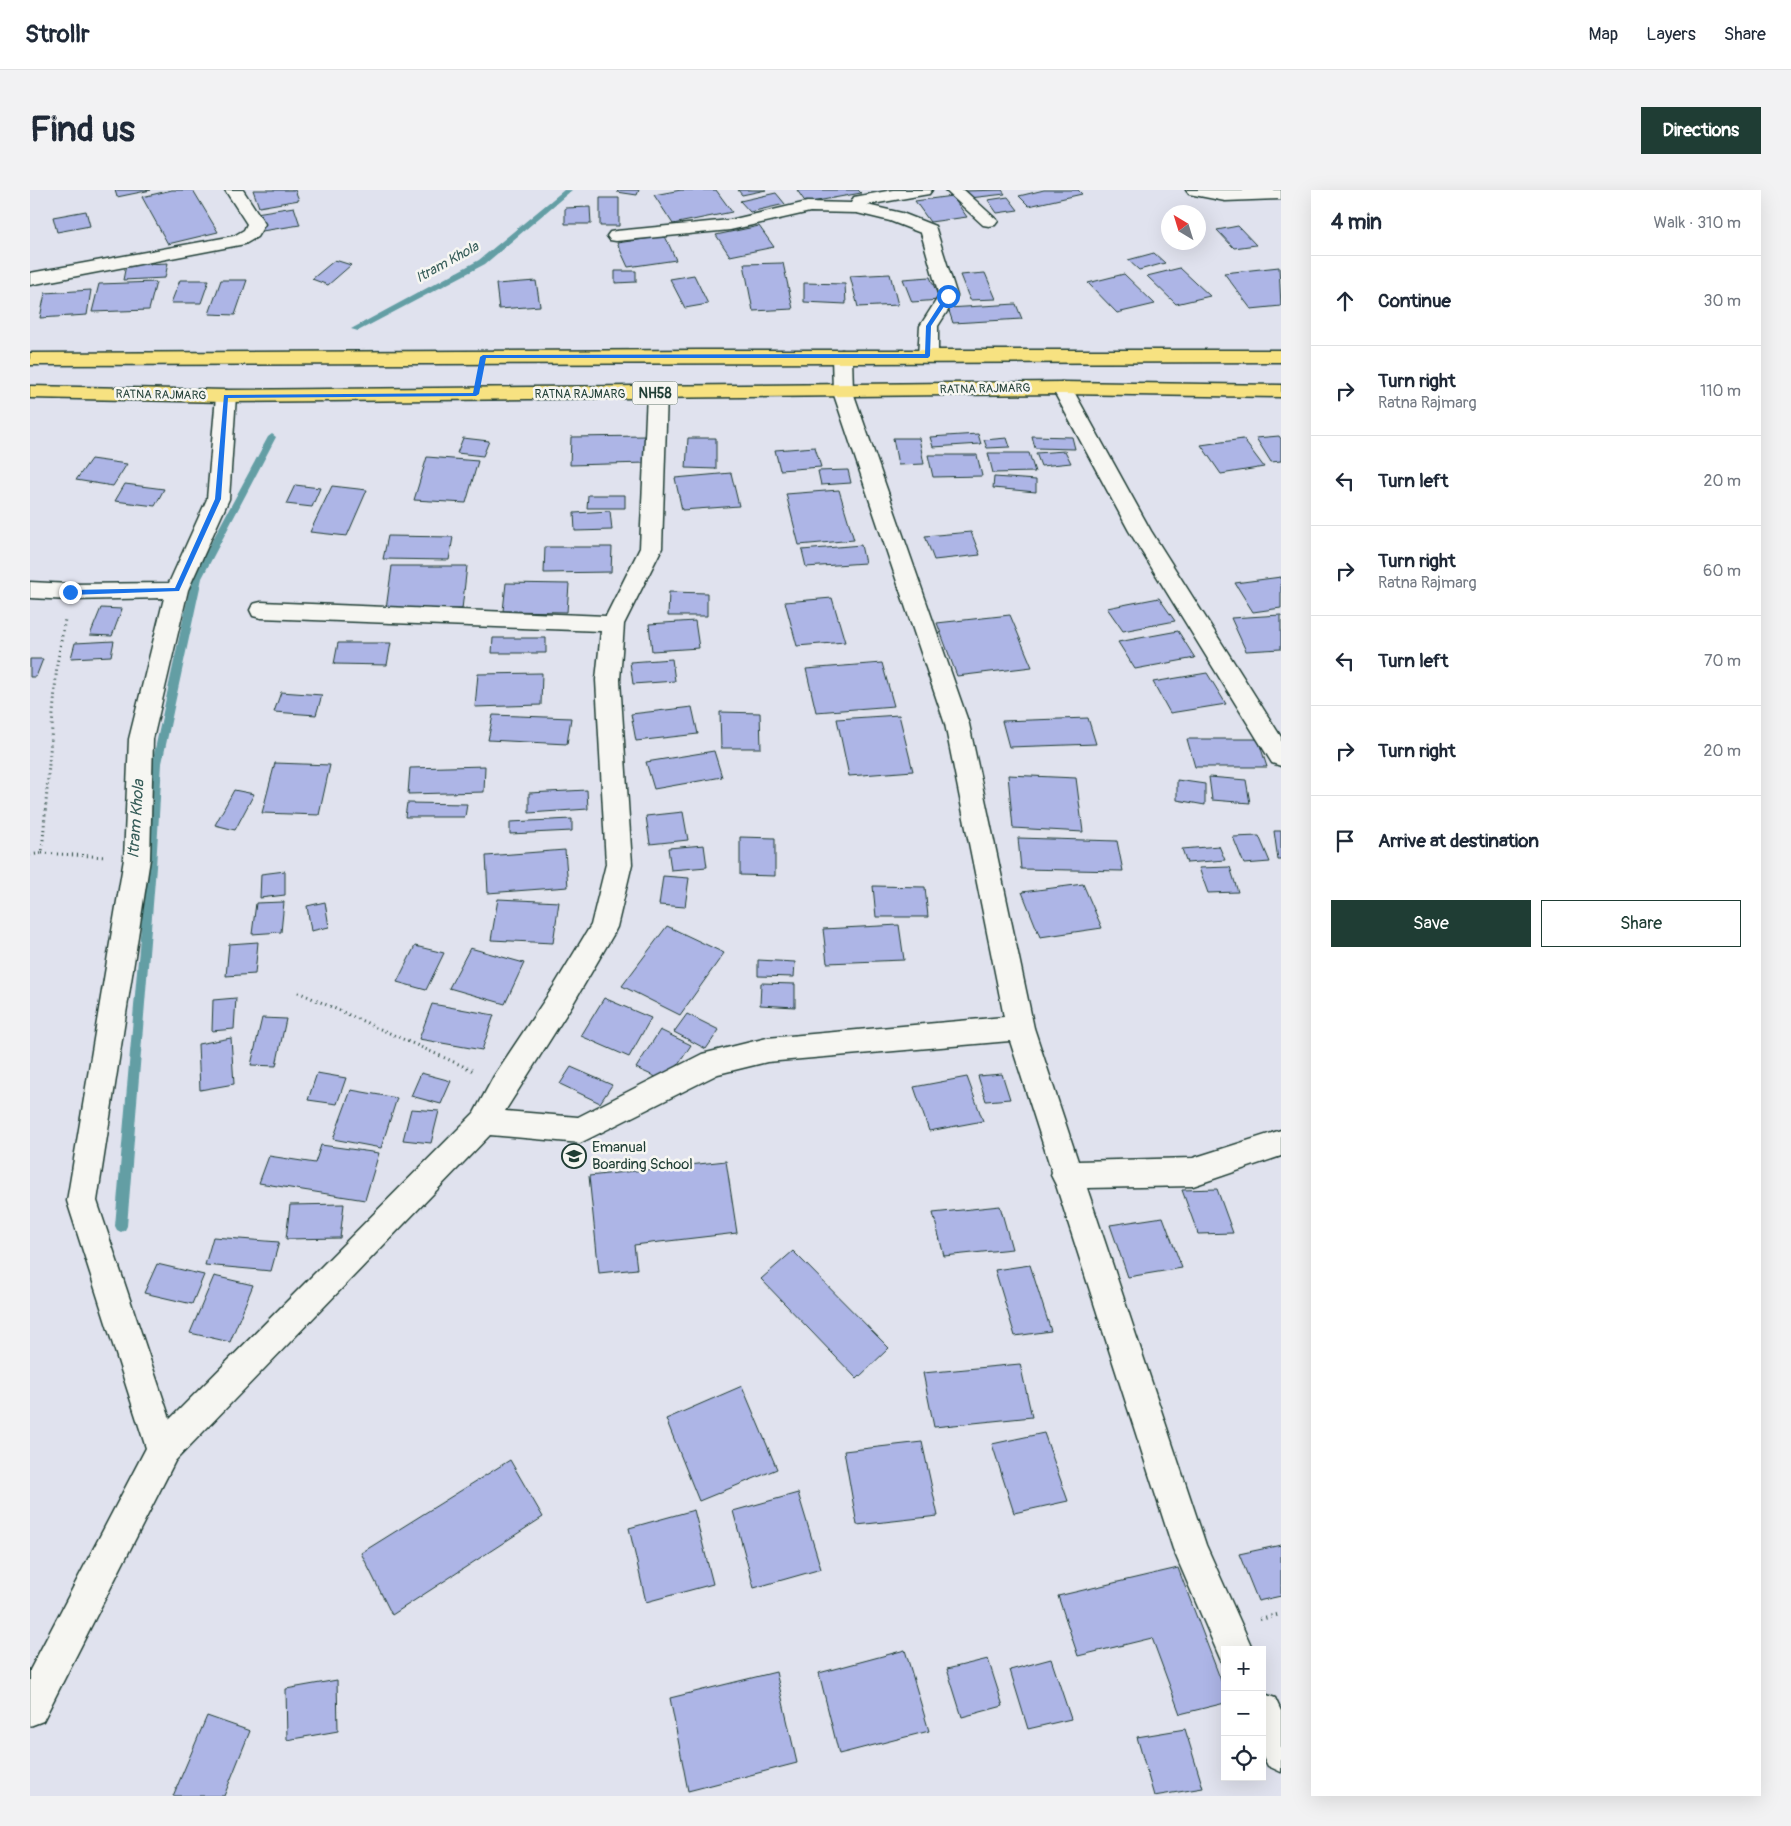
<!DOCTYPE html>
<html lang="en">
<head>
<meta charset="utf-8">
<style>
  body { margin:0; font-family:Pangolin,sans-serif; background:#f2f2f3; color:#1f2937 }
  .controls { position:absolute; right:15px; bottom:15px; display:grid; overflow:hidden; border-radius:0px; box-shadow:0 5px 20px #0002 }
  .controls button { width:45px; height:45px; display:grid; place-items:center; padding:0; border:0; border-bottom:1px solid #e0e1e3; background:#fff; color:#1f2937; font:25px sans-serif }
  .compass { position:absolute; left:1131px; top:15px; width:45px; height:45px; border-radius:50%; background:#fff; box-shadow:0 5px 20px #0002; rotate:322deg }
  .stop { position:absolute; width:15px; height:15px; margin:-11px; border:4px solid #1a73e8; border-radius:50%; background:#fff }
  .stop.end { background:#1a73e8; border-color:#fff; box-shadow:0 1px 5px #0008 }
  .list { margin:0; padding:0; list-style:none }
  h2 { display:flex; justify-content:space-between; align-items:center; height:65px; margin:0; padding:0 20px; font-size:21px }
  h2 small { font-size:16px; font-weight:400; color:#747a83 }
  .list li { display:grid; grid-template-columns:32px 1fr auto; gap:15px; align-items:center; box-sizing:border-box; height:90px; padding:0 20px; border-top:1px solid #e0e1e3 }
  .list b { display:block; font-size:19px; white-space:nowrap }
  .list p { margin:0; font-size:16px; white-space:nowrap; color:#747a83 }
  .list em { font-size:16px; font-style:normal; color:#747a83 }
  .actions { display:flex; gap:10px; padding:15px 20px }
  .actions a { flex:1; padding:11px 0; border:1px solid #1f3d34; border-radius:0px; text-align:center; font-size:18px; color:#1f3d34 }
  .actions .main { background:#1f3d34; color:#fff }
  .icon { flex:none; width:28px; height:28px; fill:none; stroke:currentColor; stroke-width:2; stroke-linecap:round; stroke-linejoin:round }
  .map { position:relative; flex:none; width:1251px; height:1606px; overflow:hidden; border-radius:0px }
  header { display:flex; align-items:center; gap:30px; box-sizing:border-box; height:70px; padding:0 25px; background:#fff; border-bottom:1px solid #e0e1e3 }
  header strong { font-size:24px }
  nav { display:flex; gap:28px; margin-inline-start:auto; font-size:18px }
  .intro { display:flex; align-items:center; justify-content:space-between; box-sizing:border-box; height:120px; padding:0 30px }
  h1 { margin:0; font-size:35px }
  .button { padding:12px 22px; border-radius:0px; background:#1f3d34; color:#fff; font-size:18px; font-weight:700 }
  main { display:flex; gap:30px; padding:0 30px }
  aside { flex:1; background:#fff; border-radius:0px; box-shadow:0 5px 20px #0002 }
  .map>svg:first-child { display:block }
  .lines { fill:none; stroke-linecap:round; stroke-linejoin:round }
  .stream { fill:#639ea4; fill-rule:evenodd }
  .building { fill:#adb5e6; stroke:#1f3d34 }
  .street-casing { stroke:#1f3d34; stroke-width:3 }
  .primary-casing { stroke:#1f3d34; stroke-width:3 }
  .path-far1 { stroke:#1f3d34; stroke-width:3; stroke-dasharray:1 4; stroke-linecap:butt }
  .path { stroke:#1f3d34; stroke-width:4; stroke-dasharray:1 4.5; stroke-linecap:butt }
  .street { fill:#f6f6f2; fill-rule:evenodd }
  .primary { fill:#f7e281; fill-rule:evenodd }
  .route { fill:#1a73e8 }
  .labels { text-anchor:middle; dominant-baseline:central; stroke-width:5; stroke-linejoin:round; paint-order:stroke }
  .far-street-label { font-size:12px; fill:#1f3d34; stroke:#f6f6f2 }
  .far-water-label { font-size:14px; font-style:italic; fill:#365d59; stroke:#f6f6f2 }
  .shield { fill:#f6f6f2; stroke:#60746d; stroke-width:1 }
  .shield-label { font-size:14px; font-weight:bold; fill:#1f3d34 }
  .poi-label { font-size:15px; fill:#1f3d34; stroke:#f6f6f2; text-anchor:start }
  .water-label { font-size:16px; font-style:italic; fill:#365d59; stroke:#f6f6f2 }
</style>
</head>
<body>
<header>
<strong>Strollr</strong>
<nav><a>Map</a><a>Layers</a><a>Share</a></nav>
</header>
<div class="intro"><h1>Find us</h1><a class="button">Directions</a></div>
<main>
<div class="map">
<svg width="1251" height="1606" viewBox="0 0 1251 1606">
  <rect width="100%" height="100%" fill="#e0e2ee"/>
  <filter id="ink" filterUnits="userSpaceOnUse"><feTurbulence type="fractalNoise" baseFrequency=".02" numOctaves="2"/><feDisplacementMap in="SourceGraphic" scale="10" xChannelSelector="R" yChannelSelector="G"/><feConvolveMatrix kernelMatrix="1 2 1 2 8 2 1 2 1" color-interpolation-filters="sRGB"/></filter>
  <g filter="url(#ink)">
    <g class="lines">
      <path class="stream" d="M 534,0 L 542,0 L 455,74 L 328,141 L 321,139 L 449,70 Z
        M 242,244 L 246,247 L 172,388 L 132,573 L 126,677 L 97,1036 L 95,1040 L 91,1042 L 87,1040 L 85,1036 L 116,677 L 122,573 L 162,388 L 238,247 Z"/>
    </g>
    <path class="building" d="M 85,0 L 121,0 L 87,7 Z
      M 142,0 L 163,0 L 188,42 L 138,54 L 112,7 Z
      M 223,0 L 265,0 L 269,10 L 229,17 Z
      M 589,0 L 609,0 L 607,5 L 587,2 Z
      M 651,0 L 686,0 L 702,22 L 643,34 L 624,5 Z
      M 708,0 L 736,0 L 712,5 Z
      M 767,0 L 828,0 L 831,3 L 776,13 Z
      M 972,0 L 975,4 L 940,8 L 935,1 Z
      M 1014,0 L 1048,0 L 1052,4 L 999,16 L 989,6 Z
      M 746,3 L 755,14 L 720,22 L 710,11 Z
      M 922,6 L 937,27 L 900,32 L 885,11 Z
      M 978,7 L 988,20 L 967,23 L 958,10 Z
      M 570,8 L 589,8 L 589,36 L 570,36 Z
      M 264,17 L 270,35 L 232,41 L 226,23 Z
      M 560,17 L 561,34 L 535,34 L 535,18 Z
      M 56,21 L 60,36 L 27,42 L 23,27 Z
      M 729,36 L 744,57 L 700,66 L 686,45 Z
      M 1208,36 L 1226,55 L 1204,58 L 1187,40 Z
      M 635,46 L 646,70 L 598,77 L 587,53 Z
      M 1124,63 L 1135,73 L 1109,80 L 1098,70 Z
      M 305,70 L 321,75 L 298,95 L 282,89 Z
      M 138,73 L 135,88 L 93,90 L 96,75 Z
      M 753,73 L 763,119 L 723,121 L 714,74 Z
      M 1249,77 L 1251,116 L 1221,119 L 1194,83 Z
      M 1150,78 L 1180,106 L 1146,114 L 1117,86 Z
      M 585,81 L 606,81 L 606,92 L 585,93 Z
      M 955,83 L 966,109 L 940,110 L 930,85 Z
      M 860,84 L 868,115 L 828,117 L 820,86 Z
      M 1094,84 L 1125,114 L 1087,123 L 1058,93 Z
      M 664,85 L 678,114 L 655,118 L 640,89 Z
      M 900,87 L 910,110 L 882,112 L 873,89 Z
      M 150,90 L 179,90 L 171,113 L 141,113 Z
      M 191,90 L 217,90 L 205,125 L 179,124 Z
      M 506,91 L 510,116 L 469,119 L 466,94 Z
      M 126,92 L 119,120 L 62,122 L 69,94 Z
      M 774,93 L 815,94 L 816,114 L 774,112 Z
      M 61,100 L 57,125 L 10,128 L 15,103 Z
      M 986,114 L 992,129 L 923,133 L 918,118 Z
      M 948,244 L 951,254 L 903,257 L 900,247 Z
      M 616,246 L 616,273 L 540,275 L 541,247 Z
      M 1002,246 L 1042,247 L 1045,259 L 1005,258 Z
      M 1249,246 L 1251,249 L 1251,271 L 1241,272 L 1226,248 Z
      M 433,248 L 459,251 L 453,266 L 427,263 Z
      M 658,248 L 686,248 L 686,279 L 656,278 Z
      M 863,248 L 889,248 L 894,274 L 868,275 Z
      M 977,248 L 980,257 L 957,258 L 954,250 Z
      M 1213,249 L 1234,277 L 1191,284 L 1171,255 Z
      M 785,257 L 791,277 L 750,280 L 745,260 Z
      M 1035,261 L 1041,273 L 1011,276 L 1006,263 Z
      M 958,263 L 999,263 L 1005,282 L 963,283 Z
      M 898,265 L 947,265 L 952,286 L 903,287 Z
      M 397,267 L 448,271 L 436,313 L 384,310 Z
      M 61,269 L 97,274 L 83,296 L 46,290 Z
      M 818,280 L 821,293 L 791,295 L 788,281 Z
      M 701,283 L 709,316 L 652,320 L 645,288 Z
      M 964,287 L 1006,290 L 1006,302 L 963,298 Z
      M 95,294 L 134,299 L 125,316 L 85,311 Z
      M 265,295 L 290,298 L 282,317 L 256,314 Z
      M 302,296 L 337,300 L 317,346 L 280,342 Z
      M 809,300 L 824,350 L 769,355 L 756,304 Z
      M 558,305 L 595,305 L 595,318 L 557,318 Z
      M 580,321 L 582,340 L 545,341 L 544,323 Z
      M 941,342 L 950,365 L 904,370 L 895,346 Z
      M 358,346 L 423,347 L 419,370 L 353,369 Z
      M 831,355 L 835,373 L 776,377 L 772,360 Z
      M 515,357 L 582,357 L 581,382 L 514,383 Z
      M 362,376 L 437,376 L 432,419 L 356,419 Z
      M 1251,387 L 1251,418 L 1223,422 L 1205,393 Z
      M 476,393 L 539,394 L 537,422 L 473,421 Z
      M 639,402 L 677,403 L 677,426 L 638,426 Z
      M 802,408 L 815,452 L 767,456 L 755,412 Z
      M 1129,408 L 1145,431 L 1093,441 L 1077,418 Z
      M 71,418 L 92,419 L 82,446 L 60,445 Z
      M 980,425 L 1002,477 L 927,486 L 907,433 Z
      M 1251,425 L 1251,459 L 1216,461 L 1201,428 Z
      M 665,431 L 669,458 L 622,461 L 619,434 Z
      M 1148,441 L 1165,468 L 1105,479 L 1088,452 Z
      M 463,448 L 516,448 L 516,463 L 462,463 Z
      M 84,451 L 81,466 L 41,468 L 45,453 Z
      M 308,453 L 361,453 L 357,475 L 304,474 Z
      M 0,469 L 13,469 L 6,487 L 0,487 Z
      M 642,469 L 645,491 L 603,494 L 600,472 Z
      M 852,473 L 864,516 L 786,522 L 776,479 Z
      M 512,483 L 511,515 L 445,517 L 448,484 Z
      M 1177,483 L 1196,514 L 1140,523 L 1123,492 Z
      M 251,502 L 292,505 L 286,525 L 244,522 Z
      M 662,517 L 668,544 L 606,551 L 601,524 Z
      M 690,522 L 730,523 L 731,558 L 691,558 Z
      M 463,525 L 541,528 L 537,554 L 458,550 Z
      M 869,525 L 883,581 L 819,586 L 807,529 Z
      M 1058,528 L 1066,554 L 979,557 L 972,531 Z
      M 1157,549 L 1228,549 L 1237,577 L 1165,577 Z
      M 684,561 L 692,587 L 624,599 L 616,572 Z
      M 245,573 L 300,575 L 289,625 L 232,623 Z
      M 455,576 L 454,602 L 378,604 L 380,578 Z
      M 978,585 L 1046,588 L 1053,642 L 983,638 Z
      M 1179,587 L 1216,590 L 1220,613 L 1182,610 Z
      M 1147,590 L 1175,594 L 1175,615 L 1147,610 Z
      M 204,600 L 224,604 L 205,640 L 185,635 Z
      M 557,600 L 558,619 L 499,623 L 499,603 Z
      M 377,613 L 437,614 L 435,627 L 375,627 Z
      M 653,622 L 658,650 L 620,654 L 616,626 Z
      M 542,629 L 542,641 L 480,644 L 480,632 Z
      M 1244,641 L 1251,641 L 1251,670 L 1248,670 Z
      M 1229,646 L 1240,672 L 1214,674 L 1203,647 Z
      M 710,647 L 745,648 L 745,686 L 710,685 Z
      M 988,648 L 1087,651 L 1093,681 L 991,679 Z
      M 674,655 L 677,677 L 641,680 L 638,658 Z
      M 1189,656 L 1195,670 L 1157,673 L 1152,659 Z
      M 535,660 L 538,697 L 458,703 L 456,666 Z
      M 1200,677 L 1208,702 L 1178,703 L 1169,678 Z
      M 255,681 L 255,705 L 230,708 L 231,684 Z
      M 633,686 L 659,688 L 655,717 L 629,715 Z
      M 1053,694 L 1072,738 L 1010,747 L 992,702 Z
      M 843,696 L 895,697 L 898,727 L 846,727 Z
      M 468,709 L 529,712 L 523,753 L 461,750 Z
      M 254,712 L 251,742 L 222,744 L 226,713 Z
      M 295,712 L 299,737 L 281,741 L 277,716 Z
      M 869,735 L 874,770 L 797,773 L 793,739 Z
      M 637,736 L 694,763 L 650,825 L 592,796 Z
      M 228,752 L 225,784 L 196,786 L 199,754 Z
      M 385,756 L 414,763 L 396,800 L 367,792 Z
      M 440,758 L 494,773 L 475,814 L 419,798 Z
      M 728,770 L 765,772 L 764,787 L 728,786 Z
      M 731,793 L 765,794 L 765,817 L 730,815 Z
      M 206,808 L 204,839 L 182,841 L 183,810 Z
      M 574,808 L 621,828 L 599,867 L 551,846 Z
      M 402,814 L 464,825 L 452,860 L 389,849 Z
      M 657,824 L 689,840 L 676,859 L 644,842 Z
      M 232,828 L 256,829 L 246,876 L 221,875 Z
      M 630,840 L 661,855 L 637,892 L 606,878 Z
      M 201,848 L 204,894 L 170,900 L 168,854 Z
      M 541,877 L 582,895 L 570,913 L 530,894 Z
      M 287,883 L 316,888 L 307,914 L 278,910 Z
      M 391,883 L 421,891 L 411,914 L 381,906 Z
      M 972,884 L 980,909 L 956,911 L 948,886 Z
      M 937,887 L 953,931 L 899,941 L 884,897 Z
      M 321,900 L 367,908 L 351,958 L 303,949 Z
      M 381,919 L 409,921 L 401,953 L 373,950 Z
      M 291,955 L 349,963 L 335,1010 L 229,993 L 239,966 L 285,973 Z
      M 696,971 L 707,1043 L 604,1055 L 607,1079 L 569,1083 L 559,986 Z
      M 1187,999 L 1203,1043 L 1168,1044 L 1152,1000 Z
      M 314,1014 L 310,1048 L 256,1049 L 260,1015 Z
      M 970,1016 L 982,1059 L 914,1066 L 903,1023 Z
      M 1133,1027 L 1152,1078 L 1098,1087 L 1080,1035 Z
      M 183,1047 L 249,1052 L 241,1081 L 175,1075 Z
      M 763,1061 L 859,1158 L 827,1189 L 731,1089 Z
      M 127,1074 L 174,1085 L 162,1114 L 114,1103 Z
      M 1000,1075 L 1021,1141 L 985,1146 L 965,1080 Z
      M 184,1086 L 223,1095 L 200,1152 L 160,1143 Z
      M 990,1174 L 1002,1227 L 904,1237 L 893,1183 Z
      M 712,1196 L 747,1279 L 669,1311 L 636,1229 Z
      M 1014,1243 L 1038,1311 L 984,1323 L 962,1254 Z
      M 892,1252 L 908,1326 L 827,1335 L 814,1261 Z
      M 480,1270 L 513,1327 L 362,1425 L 331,1363 Z
      M 768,1303 L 791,1379 L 724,1398 L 703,1321 Z
      M 664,1320 L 683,1394 L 616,1412 L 599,1338 Z
      M 1251,1355 L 1251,1406 L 1228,1411 L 1209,1364 Z
      M 1148,1378 L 1195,1501 L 1195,1513 L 1150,1524 L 1122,1448 L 1048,1466 L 1028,1406 Z
      M 875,1460 L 899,1541 L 809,1564 L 789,1483 Z
      M 958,1469 L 973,1516 L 932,1527 L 917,1479 Z
      M 1021,1469 L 1041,1529 L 998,1539 L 980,1480 Z
      M 746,1482 L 767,1573 L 658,1601 L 640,1508 Z
      M 307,1490 L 308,1541 L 257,1550 L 256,1499 Z
      M 177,1526 L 220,1541 L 194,1606 L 143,1606 Z
      M 1155,1539 L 1173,1598 L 1124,1606 L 1107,1547 Z"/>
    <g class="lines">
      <defs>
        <path id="street" d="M 195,0 L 213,0 L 235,34 L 227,47 L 215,54 L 0,95 L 0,83 L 204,46 L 214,40 L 217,34 Z
          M 863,0 L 902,0 L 899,4 L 893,5 L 837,15 L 872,23 L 905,36 L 927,106 L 908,136 L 908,166 L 905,170 L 898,172 L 891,170 L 888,166 L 890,136 L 909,106 L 891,43 L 860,31 L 827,23 L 780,22 L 700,40 L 586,51 L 580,50 L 577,46 L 580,42 L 586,41 L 700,30 L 777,12 L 821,13 L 824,7 Z
          M 915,0 L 934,0 L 968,31 L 965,35 L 959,36 L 953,35 Z
          M 1156,0 L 1251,0 L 1251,9 L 1195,11 L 1159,4 Z
          M 812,160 L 819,162 L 822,166 L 823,202 L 939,534 L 1004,838 L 1048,971 L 1163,968 L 1251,940 L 1251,966 L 1163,996 L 1057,998 L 1176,1355 L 1223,1460 L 1195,1460 L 1195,1474 L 1192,1473 L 1143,1359 L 1026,995 L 1021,985 L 1022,982 L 980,851 L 737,872 L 688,884 L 550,953 L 460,945 L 145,1271 L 13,1531 L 0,1536 L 0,1480 L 116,1258 L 37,1011 L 94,669 L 99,549 L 134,408 L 40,410 L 0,408 L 0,392 L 40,394 L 139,393 L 177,309 L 186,206 L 189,202 L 196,200 L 203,202 L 206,206 L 199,309 L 158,400 L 123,549 L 120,669 L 67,1011 L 140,1229 L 444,923 L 464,886 L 524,796 L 561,735 L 576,674 L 566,490 L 571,441 L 231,428 L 223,426 L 220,420 L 223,414 L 231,412 L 576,426 L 610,358 L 617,203 L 620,199 L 627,197 L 634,199 L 637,203 L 632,358 L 594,434 L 590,490 L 602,674 L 587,737 L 583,745 L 544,812 L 475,921 L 548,927 L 672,864 L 737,848 L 974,827 L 915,534 L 803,202 L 802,166 L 805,162 Z
          M 1032,192 L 1039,194 L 1042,198 L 1121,341 L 1251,547 L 1251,576 L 1242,573 L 1099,341 L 1022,198 L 1025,194 Z
          M 1232,1503 L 1245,1508 L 1251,1521 L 1251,1582 L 1238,1576 L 1232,1564 Z"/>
        <path id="primary" d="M 671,160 L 1251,160 L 1251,172 L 0,175 L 0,163 Z
          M 1032,192 L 1251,195 L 1251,207 L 1032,204 L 196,212 L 0,208 L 0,196 L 196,200 Z"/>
      </defs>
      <use href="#street" class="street-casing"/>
      <use href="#primary" class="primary-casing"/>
      <path class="path-far1" d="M 12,663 L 76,667
        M 0,665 L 12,663 L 27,474 L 35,429
        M 268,802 L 444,881"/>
      <path class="path" d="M 1230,1429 L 1251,1424"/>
      <use href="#street" class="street"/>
      <use href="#primary" class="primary"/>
    </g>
  </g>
  <path class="route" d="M 916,105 L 921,106 L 901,136 L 900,166 L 898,168 L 456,168 L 449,204 L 446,206 L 198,208 L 191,309 L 149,401 L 40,405 L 36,402 L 40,400 L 145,398 L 185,309 L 194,205 L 443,203 L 450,167 L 453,165 L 895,164 L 896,136 Z"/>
  <defs>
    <symbol id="school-ring" viewBox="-11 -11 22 22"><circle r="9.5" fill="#f6f6f2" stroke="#1f3d34" stroke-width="1.5"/><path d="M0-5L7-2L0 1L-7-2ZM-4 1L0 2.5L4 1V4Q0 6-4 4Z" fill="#1f3d34"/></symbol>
  </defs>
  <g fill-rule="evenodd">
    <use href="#school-ring" x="530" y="952" width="28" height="28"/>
  </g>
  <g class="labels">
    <g class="far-street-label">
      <text transform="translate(955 199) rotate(-1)">RATNA RAJMARG</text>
      <text x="550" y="204">RATNA RAJMARG</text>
      <text transform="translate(131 205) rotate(1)">RATNA RAJMARG</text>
    </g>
    <g class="far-water-label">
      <text transform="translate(417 72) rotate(-29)">Itram Khola</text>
    </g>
    <rect class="shield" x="602.5" y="191.5" width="45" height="23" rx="4"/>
    <g class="shield-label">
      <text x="625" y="203">NH58</text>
    </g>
    <g class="poi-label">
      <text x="562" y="957">Emanual<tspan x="562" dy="17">Boarding School</tspan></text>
    </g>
    <g class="water-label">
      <text transform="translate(106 629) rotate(-86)">Itram Khola</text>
    </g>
  </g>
</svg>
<div class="controls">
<button>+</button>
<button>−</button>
<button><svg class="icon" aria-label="locate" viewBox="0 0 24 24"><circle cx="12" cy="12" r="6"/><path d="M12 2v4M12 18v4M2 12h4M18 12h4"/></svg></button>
</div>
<svg class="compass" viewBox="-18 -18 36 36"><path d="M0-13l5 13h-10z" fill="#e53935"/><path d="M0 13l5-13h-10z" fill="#747a83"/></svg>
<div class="stop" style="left:918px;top:106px"></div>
<div class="stop end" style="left:40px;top:402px"></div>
</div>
<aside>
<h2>4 min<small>Walk · 310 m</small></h2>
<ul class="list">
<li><svg class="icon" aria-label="ahead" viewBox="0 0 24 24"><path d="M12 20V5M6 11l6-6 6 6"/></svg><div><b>Continue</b></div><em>30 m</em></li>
<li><svg class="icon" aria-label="right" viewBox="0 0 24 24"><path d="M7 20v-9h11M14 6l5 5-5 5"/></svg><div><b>Turn right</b><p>Ratna Rajmarg</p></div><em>110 m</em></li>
<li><svg class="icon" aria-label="left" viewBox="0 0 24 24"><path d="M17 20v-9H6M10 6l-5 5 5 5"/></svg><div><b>Turn left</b></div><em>20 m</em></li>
<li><svg class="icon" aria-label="right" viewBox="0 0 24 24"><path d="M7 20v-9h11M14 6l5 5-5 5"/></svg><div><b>Turn right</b><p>Ratna Rajmarg</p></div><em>60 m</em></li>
<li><svg class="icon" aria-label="left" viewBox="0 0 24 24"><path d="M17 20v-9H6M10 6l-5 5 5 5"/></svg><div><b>Turn left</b></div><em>70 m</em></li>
<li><svg class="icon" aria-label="right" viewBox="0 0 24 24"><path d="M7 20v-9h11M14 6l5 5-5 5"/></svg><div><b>Turn right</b></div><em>20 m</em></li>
<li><svg class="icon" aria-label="arrive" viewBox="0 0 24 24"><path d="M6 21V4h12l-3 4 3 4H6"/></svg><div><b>Arrive at destination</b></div></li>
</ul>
<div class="actions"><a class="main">Save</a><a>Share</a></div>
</aside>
</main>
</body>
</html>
